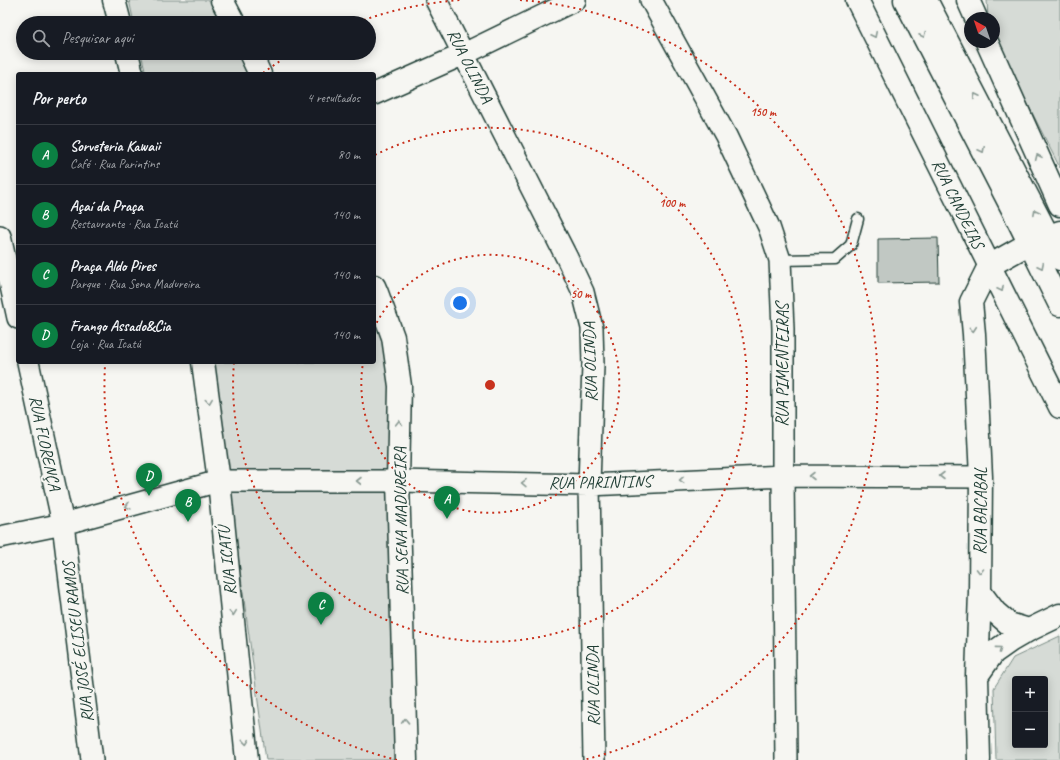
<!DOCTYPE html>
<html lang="pt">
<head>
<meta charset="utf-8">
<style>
  body { margin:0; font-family:Caveat,sans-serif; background:#242831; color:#f1f3f6 }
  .controls { position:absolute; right:12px; bottom:12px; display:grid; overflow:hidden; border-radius:4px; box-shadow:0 2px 10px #0003 }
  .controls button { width:36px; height:36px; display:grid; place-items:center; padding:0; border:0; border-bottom:1px solid #363941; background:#171b24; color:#f1f3f6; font:20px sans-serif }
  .compass { position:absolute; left:964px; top:12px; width:36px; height:36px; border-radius:50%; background:#171b24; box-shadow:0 2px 10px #0003; rotate:320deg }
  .you { position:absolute; left:460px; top:303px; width:14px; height:14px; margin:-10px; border:3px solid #fff; border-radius:50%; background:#1a73e8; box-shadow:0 0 0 6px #1a73e833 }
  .badge { display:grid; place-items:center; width:26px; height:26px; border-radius:50%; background:#0b8043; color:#fff; font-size:13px; font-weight:700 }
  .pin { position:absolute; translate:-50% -33px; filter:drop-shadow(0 1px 2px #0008) }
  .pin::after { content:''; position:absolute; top:21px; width:14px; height:12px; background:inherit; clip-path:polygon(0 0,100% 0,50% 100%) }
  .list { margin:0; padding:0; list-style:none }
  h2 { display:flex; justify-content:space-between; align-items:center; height:52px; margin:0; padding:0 16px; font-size:17px }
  h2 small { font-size:13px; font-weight:400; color:#9ea1a6 }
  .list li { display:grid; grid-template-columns:26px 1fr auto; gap:12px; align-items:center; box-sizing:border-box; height:60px; padding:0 16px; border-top:1px solid #363941 }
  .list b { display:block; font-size:15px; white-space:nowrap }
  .list p { margin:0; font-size:13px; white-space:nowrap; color:#9ea1a6 }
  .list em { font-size:13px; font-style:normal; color:#9ea1a6 }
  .icon { flex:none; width:22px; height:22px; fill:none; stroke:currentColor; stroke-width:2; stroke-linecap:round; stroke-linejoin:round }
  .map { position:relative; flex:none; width:1060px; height:760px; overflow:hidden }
  .search { position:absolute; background:#171b24; box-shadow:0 2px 10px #0003; left:16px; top:16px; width:360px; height:44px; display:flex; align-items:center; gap:10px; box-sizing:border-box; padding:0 14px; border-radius:22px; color:#9ea1a6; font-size:15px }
  .panel { position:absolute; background:#171b24; box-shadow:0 2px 10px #0003; left:16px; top:72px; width:360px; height:292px; border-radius:4px }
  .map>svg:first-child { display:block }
  .green { fill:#d6dbd6; stroke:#7a8c85; fill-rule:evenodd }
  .building { fill:#c1c8c3; stroke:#1f3d34 }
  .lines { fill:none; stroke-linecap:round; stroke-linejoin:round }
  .service-casing { stroke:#1f3d34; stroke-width:13 }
  .minor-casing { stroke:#1f3d34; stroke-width:24 }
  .tertiary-casing { stroke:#1f3d34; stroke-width:25 }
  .secondary-casing { stroke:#1f3d34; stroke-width:25 }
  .primary-casing { stroke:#1f3d34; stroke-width:25 }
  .service { stroke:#f6f6f2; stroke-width:10 }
  .minor { stroke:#f6f6f2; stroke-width:21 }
  .tertiary { stroke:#f6f6f2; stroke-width:22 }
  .secondary { stroke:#f6f6f2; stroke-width:22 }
  .primary { stroke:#f6f6f2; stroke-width:22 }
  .oneway { stroke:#8a9a93 }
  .ring { fill:none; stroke:#c8321e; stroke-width:2; stroke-dasharray:2 4 }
  .labels { text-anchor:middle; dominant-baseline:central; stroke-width:4; stroke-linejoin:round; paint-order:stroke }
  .street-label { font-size:17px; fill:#1f3d34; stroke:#f6f6f2 }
  .centre { fill:#c8321e; stroke:#f6f6f2; stroke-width:2 }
  .ring-label { font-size:12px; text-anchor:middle; font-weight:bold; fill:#c8321e; stroke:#f6f6f2; stroke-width:4; stroke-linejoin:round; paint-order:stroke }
</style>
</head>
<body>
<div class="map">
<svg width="1060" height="760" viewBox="0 0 1060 760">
  <rect width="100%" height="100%" fill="#f6f6f2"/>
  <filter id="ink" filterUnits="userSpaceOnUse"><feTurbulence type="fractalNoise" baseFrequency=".025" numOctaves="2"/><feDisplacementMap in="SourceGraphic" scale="8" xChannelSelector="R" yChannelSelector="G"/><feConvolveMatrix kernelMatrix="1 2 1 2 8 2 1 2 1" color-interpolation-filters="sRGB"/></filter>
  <g filter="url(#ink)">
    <path class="green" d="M 129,0 L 215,0 L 227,23 L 134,23 Z
      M 987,0 L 1060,0 L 1060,168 L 994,37 L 994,18 L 988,18 Z
      M 141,53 L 243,53 L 253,74 L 146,74 Z
      M 374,311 L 387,340 L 392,470 L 228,473 L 213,362 L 374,362 Z
      M 393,488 L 396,760 L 266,760 L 229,490 Z
      M 1060,636 L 1060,760 L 996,760 L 994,688 L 1013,658 ZM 1015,679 L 1045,679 L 1045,745 L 1015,745 Z"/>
    <path class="building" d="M 938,238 L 939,282 L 878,283 L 878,239 Z"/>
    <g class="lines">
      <defs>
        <path id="service" d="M 780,260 L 835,259 L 851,245 L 858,219"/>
        <path id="minor" d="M 436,0 L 567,258 L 583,292 L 592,328 L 593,365 L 589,485 L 594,760
          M 651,0 L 726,136 L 769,227 L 780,260 L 783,329 L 783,476 L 786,760
          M 374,94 L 464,54 L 575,0
          M 0,236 L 18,318
          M 28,362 L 63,524 L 92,760
          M 0,537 L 63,524 L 219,481 L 398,481 L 589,485 L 783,476 L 981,477"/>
        <path id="tertiary" d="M 114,0 L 120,23
          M 222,0 L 234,23
          M 127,53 L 132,74
          M 250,53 L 260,74
          M 374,286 L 377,293 L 393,337 L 400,386 L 398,481 L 406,760
          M 203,362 L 219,481 L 247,760
          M 980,592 L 995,612 L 1009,624 L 1029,630 L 1060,615
          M 977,676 L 993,653 L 1010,641 L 1029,630
          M 979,760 L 977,676 L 980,592 L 981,477 L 974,334 L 971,302 L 989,266 L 1030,243 L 1060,232"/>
        <path id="secondary" d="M 857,0 L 1060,407
          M 968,0 L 976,18
          M 987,42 L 1060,205"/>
        <path id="primary" d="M 905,0 L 1012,208 L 1060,305
          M 926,0 L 1060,259"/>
      </defs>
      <use href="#service" class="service-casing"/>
      <use href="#minor" class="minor-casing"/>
      <use href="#tertiary" class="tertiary-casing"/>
      <use href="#secondary" class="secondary-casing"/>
      <use href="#primary" class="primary-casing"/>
      <use href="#service" class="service"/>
      <use href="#minor" class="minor"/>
      <use href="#tertiary" class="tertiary"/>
      <use href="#secondary" class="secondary"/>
      <use href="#primary" class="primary"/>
    </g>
    <defs><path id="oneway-chevron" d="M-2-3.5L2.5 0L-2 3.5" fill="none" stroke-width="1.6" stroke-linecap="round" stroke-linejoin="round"/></defs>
    <g class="oneway">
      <use href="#oneway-chevron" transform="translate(874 35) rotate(64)"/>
      <use href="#oneway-chevron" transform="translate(923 35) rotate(63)"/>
      <use href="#oneway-chevron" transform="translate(976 96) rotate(-117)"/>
      <use href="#oneway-chevron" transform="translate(982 150) rotate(63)"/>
      <use href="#oneway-chevron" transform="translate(1038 157) rotate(-114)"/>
      <use href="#oneway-chevron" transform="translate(1036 212) rotate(-118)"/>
      <use href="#oneway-chevron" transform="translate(1041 266) rotate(64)"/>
      <use href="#oneway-chevron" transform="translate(1001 289) rotate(63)"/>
      <use href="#oneway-chevron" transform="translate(973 329) rotate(85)"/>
      <use href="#oneway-chevron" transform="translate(209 401) rotate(82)"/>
      <use href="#oneway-chevron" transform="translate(399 423) rotate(-89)"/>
      <use href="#oneway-chevron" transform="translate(812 476) rotate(-180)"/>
      <use href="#oneway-chevron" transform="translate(942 476) rotate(-180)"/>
      <use href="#oneway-chevron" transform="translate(682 480) rotate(177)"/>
      <use href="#oneway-chevron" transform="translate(359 481) rotate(-180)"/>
      <use href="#oneway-chevron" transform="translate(524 483) rotate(-179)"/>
      <use href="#oneway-chevron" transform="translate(128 506) rotate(165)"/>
      <use href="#oneway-chevron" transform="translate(980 571) rotate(91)"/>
      <use href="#oneway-chevron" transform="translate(233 613) rotate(84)"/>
      <use href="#oneway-chevron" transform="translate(999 649) rotate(-36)"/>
      <use href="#oneway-chevron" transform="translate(405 721) rotate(-92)"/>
      <use href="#oneway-chevron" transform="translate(246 742) rotate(84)"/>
    </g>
  </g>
  <g class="ring">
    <path d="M374 328A129 129 0 1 1 363 363"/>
    <path d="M375 155A257 257 0 1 1 234 363"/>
    <path d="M397 760A386 386 0 0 1 105 365M263 73A386 386 0 0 1 291 54M358 22A386 386 0 0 1 460 0M520 0A386 386 0 0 1 583 760"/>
  </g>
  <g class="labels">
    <g class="street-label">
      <text transform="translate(470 66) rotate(63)">RUA OLINDA</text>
      <text transform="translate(958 204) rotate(64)">RUA CANDEIAS</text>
      <text transform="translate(590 362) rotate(-92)">RUA OLINDA</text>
      <text transform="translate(782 365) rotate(-90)">RUA PIMENTEIRAS</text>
      <text transform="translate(45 443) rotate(78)">RUA FLORENÇA</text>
      <text transform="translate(600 482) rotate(-1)">RUA PARINTINS</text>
      <text transform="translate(980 511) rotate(-90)">RUA BACABAL</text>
      <text transform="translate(401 521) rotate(-91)">RUA SENA MADUREIRA</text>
      <text transform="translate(227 561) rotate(-96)">RUA ICATÚ</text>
      <text transform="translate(78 642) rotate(-97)">RUA JOSÉ ELISEU RAMOS</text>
      <text transform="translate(593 686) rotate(-91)">RUA OLINDA</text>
    </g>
  </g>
  <circle cx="490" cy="385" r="6" class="centre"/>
  <g class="ring-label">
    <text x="763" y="116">150 m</text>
    <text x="672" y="207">100 m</text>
    <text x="581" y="298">50 m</text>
  </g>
</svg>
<div class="controls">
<button>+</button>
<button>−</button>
</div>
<svg class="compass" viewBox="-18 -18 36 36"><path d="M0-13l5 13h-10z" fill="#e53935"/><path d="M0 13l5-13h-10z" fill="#9ea1a6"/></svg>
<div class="you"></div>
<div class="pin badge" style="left:447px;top:519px">A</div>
<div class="pin badge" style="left:188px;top:522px">B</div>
<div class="pin badge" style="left:321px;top:625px">C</div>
<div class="pin badge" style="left:149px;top:496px">D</div>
<div class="search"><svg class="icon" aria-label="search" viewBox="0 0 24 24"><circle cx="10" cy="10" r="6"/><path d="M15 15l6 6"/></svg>Pesquisar aqui</div>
<section class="panel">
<h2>Por perto<small>4 resultados</small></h2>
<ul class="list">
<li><span class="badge">A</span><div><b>Sorveteria Kawaii</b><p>Café · Rua Parintins</p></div><em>80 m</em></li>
<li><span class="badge">B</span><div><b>Açaí da Praça</b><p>Restaurante · Rua Icatú</p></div><em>140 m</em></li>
<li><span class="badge">C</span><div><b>Praça Aldo Pires</b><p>Parque · Rua Sena Madureira</p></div><em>140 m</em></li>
<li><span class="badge">D</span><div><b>Frango Assado&amp;Cia</b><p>Loja · Rua Icatú</p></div><em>140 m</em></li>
</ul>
</section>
</div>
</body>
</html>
